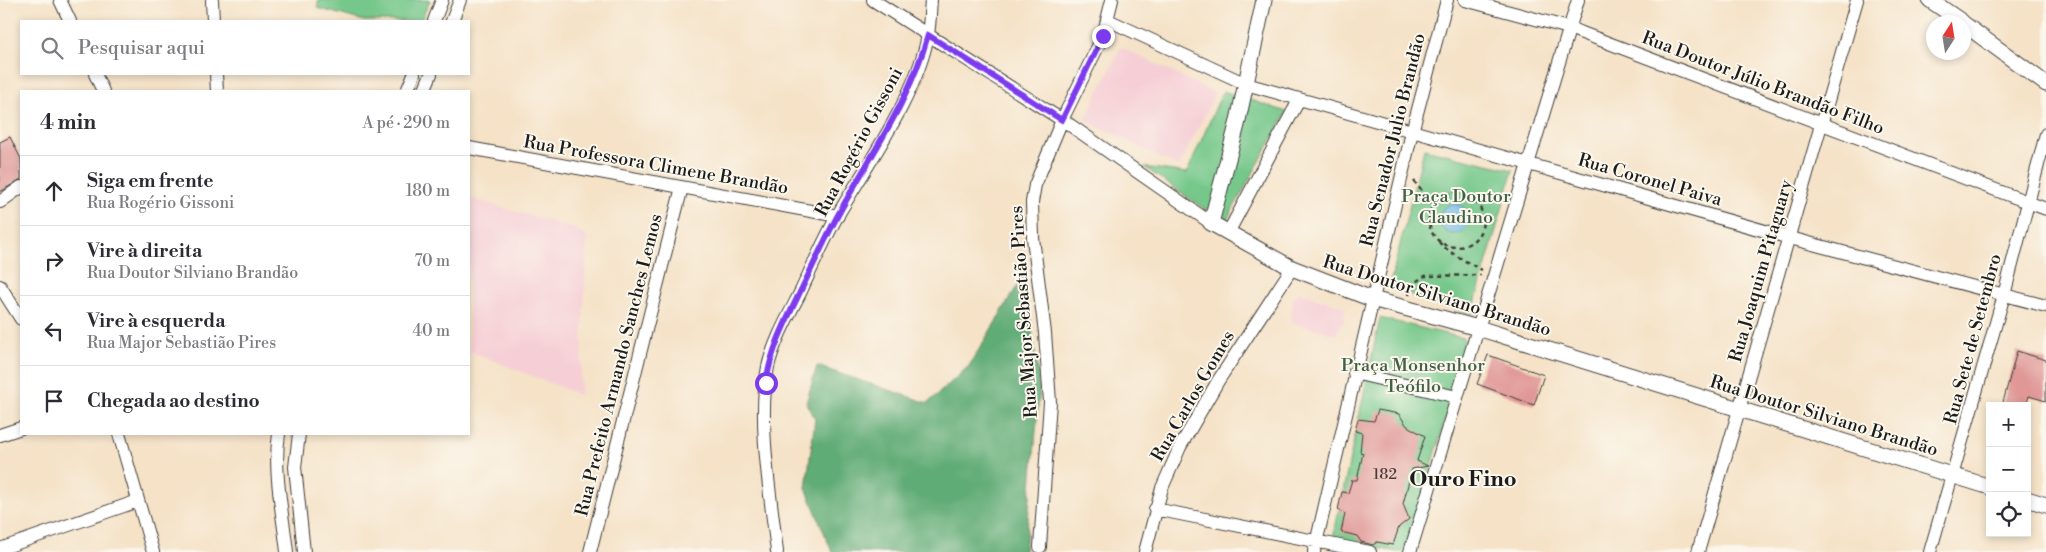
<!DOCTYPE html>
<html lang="pt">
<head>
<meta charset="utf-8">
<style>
  body { margin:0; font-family:"Libre Bodoni",serif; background:#f7f7f7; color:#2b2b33 }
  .controls { position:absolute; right:15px; bottom:15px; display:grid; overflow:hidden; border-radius:0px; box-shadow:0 2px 8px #0003 }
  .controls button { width:45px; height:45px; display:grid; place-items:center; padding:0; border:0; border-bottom:1px solid #e1e1e2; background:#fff; color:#2b2b33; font:25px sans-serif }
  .compass { position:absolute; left:1926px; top:15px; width:45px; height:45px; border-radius:50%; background:#fff; box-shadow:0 2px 8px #0003; rotate:12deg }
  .stop { position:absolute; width:15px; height:15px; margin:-11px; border:4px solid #7c3aed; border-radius:50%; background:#fff }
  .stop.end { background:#7c3aed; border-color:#fff; box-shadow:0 1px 5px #0008 }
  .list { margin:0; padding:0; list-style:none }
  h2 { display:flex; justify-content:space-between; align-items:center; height:65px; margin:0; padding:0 20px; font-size:21px }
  h2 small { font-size:16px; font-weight:400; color:#7c7c81 }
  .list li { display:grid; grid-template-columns:32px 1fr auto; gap:15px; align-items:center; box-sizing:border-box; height:70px; padding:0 20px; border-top:1px solid #e1e1e2 }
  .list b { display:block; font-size:19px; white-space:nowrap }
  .list p { margin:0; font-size:16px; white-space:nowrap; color:#7c7c81 }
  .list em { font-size:16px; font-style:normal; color:#7c7c81 }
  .icon { flex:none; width:28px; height:28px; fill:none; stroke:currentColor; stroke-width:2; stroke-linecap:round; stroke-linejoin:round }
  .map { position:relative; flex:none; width:2046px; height:552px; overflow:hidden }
  .search { position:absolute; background:#fff; box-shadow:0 2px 8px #0003; left:20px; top:20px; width:450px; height:55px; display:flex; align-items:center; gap:12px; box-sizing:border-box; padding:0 18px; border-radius:0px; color:#7c7c81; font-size:19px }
  .panel { position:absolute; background:#fff; box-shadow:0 2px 8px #0003; left:20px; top:90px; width:450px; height:345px; border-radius:0px }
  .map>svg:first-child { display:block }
  .built { fill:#f6cfd6 }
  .green { fill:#75c78a; stroke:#487253 }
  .forest { fill:#60ac76; stroke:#3e6449 }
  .water { fill:#6fb9e8; stroke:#466a82 }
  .building { fill:#e09796 }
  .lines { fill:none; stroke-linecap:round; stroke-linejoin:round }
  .minor-casing { stroke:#3d3a36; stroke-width:14 }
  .tertiary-casing { stroke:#3d3a36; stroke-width:17 }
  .path { stroke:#3d3a36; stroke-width:2.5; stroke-dasharray:4 4; stroke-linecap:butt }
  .minor { stroke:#fff; stroke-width:12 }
  .tertiary { stroke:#fff; stroke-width:15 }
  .route { stroke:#7c3aed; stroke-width:6 }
  .labels { text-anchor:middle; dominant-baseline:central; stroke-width:4; stroke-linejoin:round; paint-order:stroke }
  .number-label { font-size:15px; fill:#4d3b3a }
  .street-label { font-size:18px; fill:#1c1c1c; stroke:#fbf7ec }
  .park-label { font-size:18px; fill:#406048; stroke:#fbf7ec }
  .district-label { font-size:22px; font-weight:bold; fill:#1c1c1c; stroke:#fbf7ec }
</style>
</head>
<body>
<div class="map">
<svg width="2046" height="552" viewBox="0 0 2046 552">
  <rect width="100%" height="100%" fill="#fbf7ec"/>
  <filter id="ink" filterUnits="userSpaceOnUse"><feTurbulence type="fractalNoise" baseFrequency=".02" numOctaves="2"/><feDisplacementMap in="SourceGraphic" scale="10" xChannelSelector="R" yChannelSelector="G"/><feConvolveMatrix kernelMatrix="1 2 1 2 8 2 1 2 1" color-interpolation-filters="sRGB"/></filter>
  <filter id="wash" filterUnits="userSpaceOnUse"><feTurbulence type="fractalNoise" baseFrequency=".0096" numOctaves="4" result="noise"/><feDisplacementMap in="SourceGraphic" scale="20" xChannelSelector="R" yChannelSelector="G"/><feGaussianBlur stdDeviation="1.12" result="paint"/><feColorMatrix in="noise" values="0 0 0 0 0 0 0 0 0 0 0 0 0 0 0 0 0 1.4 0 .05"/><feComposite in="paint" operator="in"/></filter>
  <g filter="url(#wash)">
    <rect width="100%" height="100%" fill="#f5e2c7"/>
    <path class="built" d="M 1121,47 L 1215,93 L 1179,167 L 1085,120 Z
      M 469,198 L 574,228 L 587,237 L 580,395 L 469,351 Z
      M 1298,292 L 1346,307 L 1343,315 L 1345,316 L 1343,324 L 1340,324 L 1336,335 L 1290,322 L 1294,295 L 1297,296 Z"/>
    <path class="green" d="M 319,0 L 430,0 L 421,21 L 364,21 L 317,8 Z
      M 1223,91 L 1287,112 L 1225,223 L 1144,167 L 1187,173 Z
      M 1424,149 L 1513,170 L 1472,314 L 1389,288 Z
      M 1380,318 L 1463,338 L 1467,345 L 1407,552 L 1397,552 L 1333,538 Z"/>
    <path class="forest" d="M 1024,275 L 1040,388 L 1025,552 L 832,552 L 806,488 L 815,419 L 806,403 L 817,366 L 928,403 L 969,366 Z"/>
    <path class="water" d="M1439 219a15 15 0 1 1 30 0a15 15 0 1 1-30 0Z"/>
    <g id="blocks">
      <path class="building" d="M 10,137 L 21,159 L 21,179 L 0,192 L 0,142 Z
        M 2017,351 L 2046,360 L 2046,401 L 2029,396 L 2026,406 L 2002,406 Z
        M 1488,355 L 1544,375 L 1534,405 L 1477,384 Z
        M 1378,410 L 1399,414 L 1407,426 L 1425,436 L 1417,461 L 1428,466 L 1412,469 L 1403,504 L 1409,519 L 1399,527 L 1393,545 L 1377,542 L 1373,545 L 1361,542 L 1357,536 L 1341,532 L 1345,514 L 1338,510 L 1342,492 L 1348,493 L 1352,480 L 1357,480 L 1363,453 L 1360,452 L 1362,433 L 1355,431 L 1358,419 L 1374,421 Z"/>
    </g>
  </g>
  <g filter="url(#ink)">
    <use href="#blocks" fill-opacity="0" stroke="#3d3a36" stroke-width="1"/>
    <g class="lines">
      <defs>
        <path id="minor" d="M 60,0 L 70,21
          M 212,0 L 213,21
          M 873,0 L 1070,125 L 1211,223
          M 1465,0 L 1569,28 L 2046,209
          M 1108,20 L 1246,84 L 1790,238 L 2046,306
          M 434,21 L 442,0
          M 452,21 L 460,0
          M 95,74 L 103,91
          M 216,74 L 217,91
          M 407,91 L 414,74
          M 424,91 L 431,74
          M 469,148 L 838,216
          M 0,202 L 21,187
          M 1228,233 L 1299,100
          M 0,286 L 21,319
          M 1354,373 L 1457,397
          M 119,434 L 153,552
          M 279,434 C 273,472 283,514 287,552
          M 299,434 L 295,467 L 304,552
          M 0,435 L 21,428
          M 1155,509 L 1370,552
          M 1040,547 L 1050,402 L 1045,333 L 1033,238 L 1032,202 L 1035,185 L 1062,120 L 1103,36 L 1112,0
          M 0,549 L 138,501
          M 590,552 L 682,187
          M 777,552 C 771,498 757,420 768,367 C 774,341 789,315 801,291 C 813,265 825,238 839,213 C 869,162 919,91 928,34 C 930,23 930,11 931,0
          M 1145,552 L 1162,488 L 1180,447 L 1218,381 L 1292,268
          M 1314,552 L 1412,132 L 1447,0
          M 1410,552 L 1578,0
          M 1698,552 L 1857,0
          M 1930,552 L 2004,295 L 2046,134"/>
        <path id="tertiary" d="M 1264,0 L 1237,125 L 1211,223 L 1292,268 L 1372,299 L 1478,328 L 1990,487
          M 1930,0 L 1962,22
          M 1964,24 L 2046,84
          M 2027,499 L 2046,505"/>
      </defs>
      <use href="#minor" class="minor-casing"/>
      <use href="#tertiary" class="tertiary-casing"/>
      <path class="path" d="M 1414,181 L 1433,204
        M1429 220a27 27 0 1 1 54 0a27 27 0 1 1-54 0Z
        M 1439,242 C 1446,251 1470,264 1482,270
        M 1409,295 C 1410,286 1417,280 1425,276 L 1481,275"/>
      <use href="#minor" class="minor"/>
      <use href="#tertiary" class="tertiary"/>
    </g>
  </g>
  <g class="lines" filter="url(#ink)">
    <path class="route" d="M 766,383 C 771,349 787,319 802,288 C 814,264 825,239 838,215 C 871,154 909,103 928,35 L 1062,120 L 1103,36"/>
  </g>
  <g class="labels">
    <g class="number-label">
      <text x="1385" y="474">182</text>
    </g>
    <g class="street-label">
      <text transform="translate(1763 83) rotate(21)">Rua Doutor Júlio Brandão Filho</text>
      <text transform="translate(1393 140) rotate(-76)">Rua Senador Julio Brandão</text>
      <text transform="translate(859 142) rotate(-62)">Rua Rogério Gissoni</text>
      <text transform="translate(656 165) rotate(10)">Rua Professora Climene Brandão</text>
      <text transform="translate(1650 180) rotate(16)">Rua Coronel Paiva</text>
      <text transform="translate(1761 271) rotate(-74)">Rua Joaquim Pitaguary</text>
      <text transform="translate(1437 296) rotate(17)">Rua Doutor Silviano Brandão</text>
      <text transform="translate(1024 312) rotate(-94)">Rua Major Sebastião Pires</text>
      <text transform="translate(1973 339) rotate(-75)">Rua Sete de Setembro</text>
      <text transform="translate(619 365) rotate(-76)">Rua Prefeito Armando Sanches Lemos</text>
      <text transform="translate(1193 396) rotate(-60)">Rua Carlos Gomes</text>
      <text transform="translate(1824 416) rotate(17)">Rua Doutor Silviano Brandão</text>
    </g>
    <g class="park-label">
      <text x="1456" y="196">Praça Doutor<tspan x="1456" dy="21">Claudino</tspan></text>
      <text x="1413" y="365">Praça Monsenhor<tspan x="1413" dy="21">Teófilo</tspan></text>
    </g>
    <g class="district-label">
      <text x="1463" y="479">Ouro Fino</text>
    </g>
  </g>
</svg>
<div class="controls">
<button>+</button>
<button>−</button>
<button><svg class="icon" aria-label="locate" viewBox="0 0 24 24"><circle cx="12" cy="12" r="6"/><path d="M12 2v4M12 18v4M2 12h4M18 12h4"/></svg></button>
</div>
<svg class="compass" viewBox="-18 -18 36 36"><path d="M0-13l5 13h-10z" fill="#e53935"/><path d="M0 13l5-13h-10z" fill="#7c7c81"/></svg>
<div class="stop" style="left:766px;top:383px"></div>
<div class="stop end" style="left:1103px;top:36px"></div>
<div class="search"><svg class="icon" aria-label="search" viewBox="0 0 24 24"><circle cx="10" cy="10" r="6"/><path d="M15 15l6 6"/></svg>Pesquisar aqui</div>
<section class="panel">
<h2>4 min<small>A pé · 290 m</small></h2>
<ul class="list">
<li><svg class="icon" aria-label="ahead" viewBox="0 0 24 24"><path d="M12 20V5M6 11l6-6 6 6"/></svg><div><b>Siga em frente</b><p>Rua Rogério Gissoni</p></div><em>180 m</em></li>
<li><svg class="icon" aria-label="right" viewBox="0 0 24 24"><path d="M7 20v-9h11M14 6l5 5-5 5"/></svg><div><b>Vire à direita</b><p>Rua Doutor Silviano Brandão</p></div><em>70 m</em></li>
<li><svg class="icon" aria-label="left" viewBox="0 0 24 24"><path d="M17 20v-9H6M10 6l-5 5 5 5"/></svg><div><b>Vire à esquerda</b><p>Rua Major Sebastião Pires</p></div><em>40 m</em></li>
<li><svg class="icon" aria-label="arrive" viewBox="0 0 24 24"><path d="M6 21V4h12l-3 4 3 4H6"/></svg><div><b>Chegada ao destino</b></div></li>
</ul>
</section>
</div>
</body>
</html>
